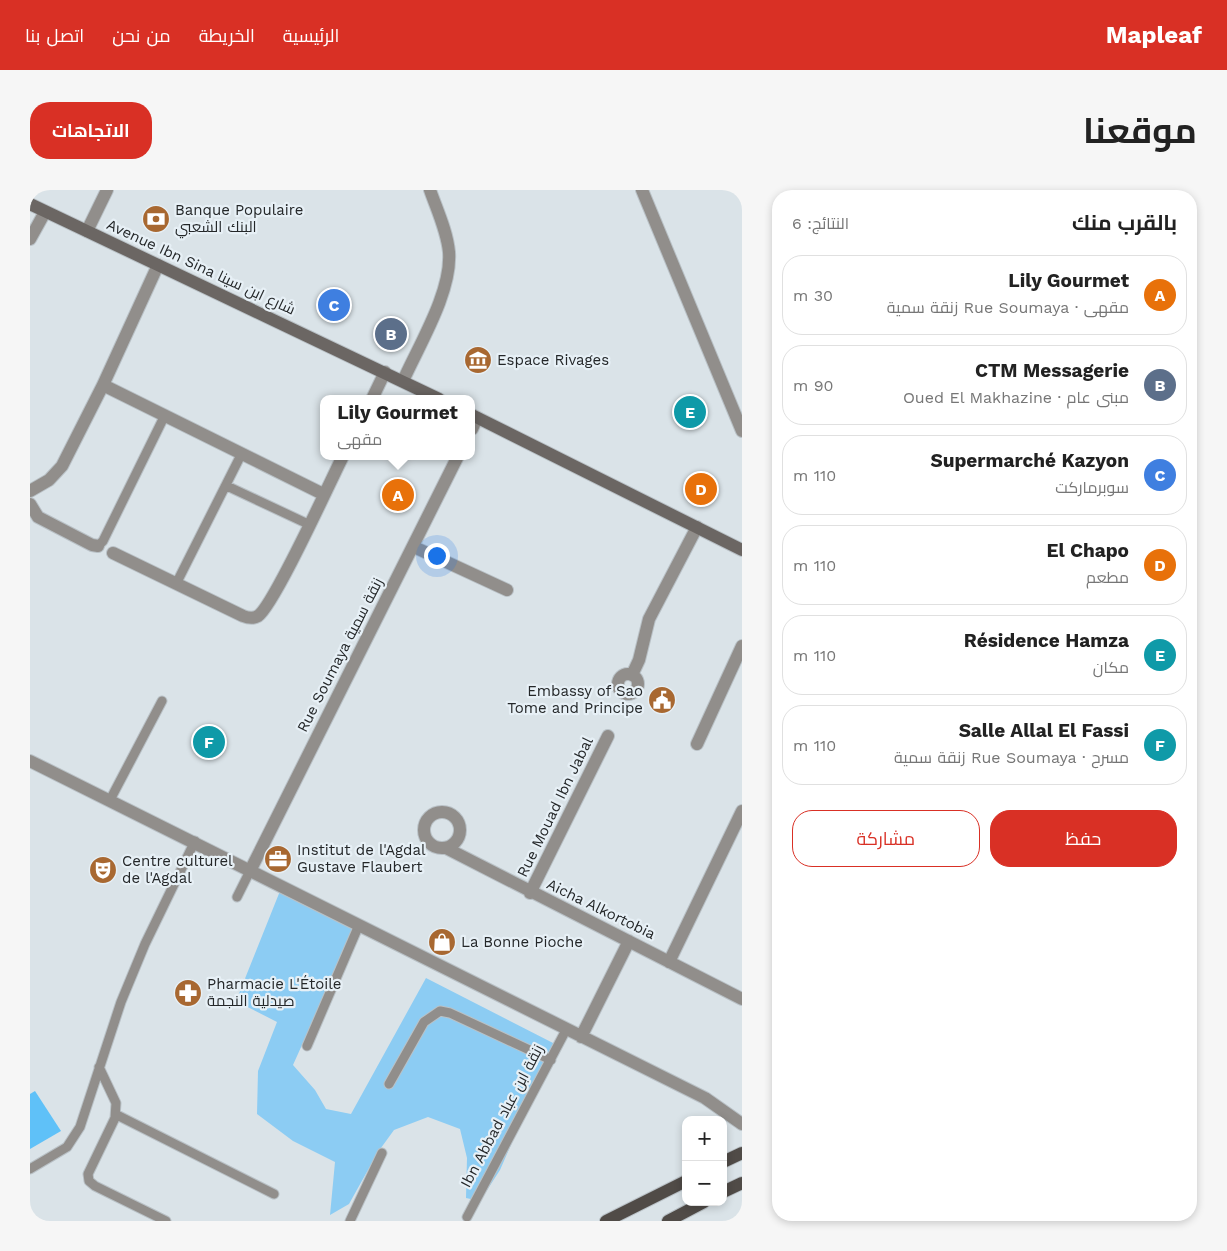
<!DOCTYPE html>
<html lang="ar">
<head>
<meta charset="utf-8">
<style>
	:root { --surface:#fff; --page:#f6f6f6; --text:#222; --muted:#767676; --line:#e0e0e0; --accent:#d93025 }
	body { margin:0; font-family:"Work Sans",Cairo,sans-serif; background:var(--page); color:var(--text); direction:rtl }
	.controls { position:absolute; right:15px; bottom:15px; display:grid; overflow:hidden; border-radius:10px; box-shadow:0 2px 8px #0003 }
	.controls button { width:45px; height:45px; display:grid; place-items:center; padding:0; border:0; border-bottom:1px solid var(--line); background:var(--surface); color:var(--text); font:25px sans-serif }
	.you { position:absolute; left:406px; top:365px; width:18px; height:18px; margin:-12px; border:4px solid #fff; border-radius:50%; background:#1a73e8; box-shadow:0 0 0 8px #1a73e833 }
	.badge { display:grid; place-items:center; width:32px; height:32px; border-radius:50%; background:var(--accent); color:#fff; font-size:16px; font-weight:700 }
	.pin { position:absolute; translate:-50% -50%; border:2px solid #fff; box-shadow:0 1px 5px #0006 }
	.popup { position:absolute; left:290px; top:205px; width:155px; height:65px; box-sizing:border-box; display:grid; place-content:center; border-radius:10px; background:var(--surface); filter:drop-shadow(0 1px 4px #0005); font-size:16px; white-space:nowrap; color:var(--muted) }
	.popup b { font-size:19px; color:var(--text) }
	.popup::after { content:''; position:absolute; left:50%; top:100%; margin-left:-10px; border:10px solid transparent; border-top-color:var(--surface) }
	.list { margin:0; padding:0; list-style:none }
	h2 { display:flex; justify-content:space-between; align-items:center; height:65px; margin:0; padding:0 20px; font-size:21px }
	h2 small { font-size:16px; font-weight:400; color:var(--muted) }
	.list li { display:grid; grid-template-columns:32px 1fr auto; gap:15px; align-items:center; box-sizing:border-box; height:80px; margin:0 10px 10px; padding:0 10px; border:1px solid var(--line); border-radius:20px }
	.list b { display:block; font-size:19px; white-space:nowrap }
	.list p { margin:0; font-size:16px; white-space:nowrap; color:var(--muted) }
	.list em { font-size:16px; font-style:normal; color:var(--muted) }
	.actions { display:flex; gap:10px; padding:15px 20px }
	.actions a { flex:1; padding:11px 0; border:1px solid var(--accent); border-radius:20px; text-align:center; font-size:18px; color:var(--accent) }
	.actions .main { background:var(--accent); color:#fff }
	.map { position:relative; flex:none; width:712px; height:1031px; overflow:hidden; direction:ltr; border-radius:20px }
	header { display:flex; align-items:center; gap:30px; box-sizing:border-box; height:70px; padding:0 25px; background:var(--accent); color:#fff }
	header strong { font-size:24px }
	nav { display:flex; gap:28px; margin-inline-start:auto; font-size:18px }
	.intro { display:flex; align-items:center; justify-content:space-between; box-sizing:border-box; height:120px; padding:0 30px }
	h1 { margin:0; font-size:35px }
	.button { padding:12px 22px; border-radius:20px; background:var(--accent); color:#fff; font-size:18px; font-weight:700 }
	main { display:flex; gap:30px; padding:0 30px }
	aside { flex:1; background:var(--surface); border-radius:20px; box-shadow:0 2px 8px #0003 }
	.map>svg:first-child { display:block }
</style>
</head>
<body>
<header>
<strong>Mapleaf</strong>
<nav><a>الرئيسية</a><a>الخريطة</a><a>من نحن</a><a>اتصل بنا</a></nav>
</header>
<div class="intro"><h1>موقعنا</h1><a class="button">الاتجاهات</a></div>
<main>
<aside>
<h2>بالقرب منك<small>النتائج: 6</small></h2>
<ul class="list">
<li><span class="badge" style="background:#e8710a">A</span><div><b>Lily Gourmet</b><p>مقهى · Rue Soumaya زنقة سمية</p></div><em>30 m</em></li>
<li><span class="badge" style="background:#5c6f8a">B</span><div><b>CTM Messagerie</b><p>مبنى عام · Oued El Makhazine</p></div><em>90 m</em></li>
<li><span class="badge" style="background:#3f7fe0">C</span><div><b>Supermarché Kazyon</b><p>سوبرماركت</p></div><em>110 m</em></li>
<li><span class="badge" style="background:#e8710a">D</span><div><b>El Chapo</b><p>مطعم</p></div><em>110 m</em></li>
<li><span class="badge" style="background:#0f9aa8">E</span><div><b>Résidence Hamza</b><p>مكان</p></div><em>110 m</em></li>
<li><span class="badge" style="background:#0f9aa8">F</span><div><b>Salle Allal El Fassi</b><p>مسرح · Rue Soumaya زنقة سمية</p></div><em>110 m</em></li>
</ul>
<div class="actions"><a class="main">حفظ</a><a>مشاركة</a></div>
</aside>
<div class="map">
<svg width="712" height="1031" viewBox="0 0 712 1031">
	<rect width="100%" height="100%" fill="#dae3e8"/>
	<path fill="#8cccf3" d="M250 701 324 739 263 875 285 900 296 919 321 924 396 788 525 854 470 980 450 1011 436 1008 437 968 430 939 398 927 364 940 348 962 319 1014 300 1025 305 972 263 951 227 924 228 881 247 832 206 811Z"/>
	<path fill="#5fc1f8" d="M5 901 31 941 0 959V904Z"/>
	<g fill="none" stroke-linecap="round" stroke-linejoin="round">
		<g stroke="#b9c1c6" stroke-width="11">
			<path id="lane" d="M197 296 278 334
				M68 356 73 351 135 225
				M146 394 212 263
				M80 610 132 511
				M207 707 221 679
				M277 856 329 735
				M69 877 86 913 85 928 58 984 59 991 65 996 136 1031
				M359 894 394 832 410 821 420 823 521 870
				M87 925 244 1004
				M0 979 37 957 50 937 91 812 115 754 165 651
				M437 1027 536 840
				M320 1031 352 963"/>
		</g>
		<g stroke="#b9c1c6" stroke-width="14">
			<path id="street" d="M612 0 712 241
				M57 41 77 0
				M0 49 15 22
				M373 191C389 155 422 102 419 62 417 41 407 20 400 0
				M73 195 293 304
				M342 209 355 182
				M442 239 447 228
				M0 301 19 290 32 276 73 195 128 75
				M0 314 8 327 62 355 68 356
				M384 357 477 400
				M83 363 213 426C218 428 223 429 228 426 244 415 300 292 313 266
				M588 494a10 10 0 1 1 20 0a10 10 0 1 1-20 0Z
				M602 485 609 470 619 429 667 337
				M667 554 712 456
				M0 571 649 895 675 908 712 934
				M394 640a18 18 0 1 1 36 0a18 18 0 1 1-36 0Z
				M416 658 712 809
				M221 679 428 266
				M500 703 578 546
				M639 772 712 621
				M551 847 599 751"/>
		</g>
		<g stroke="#b9c1c6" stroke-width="14">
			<path id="secondary" d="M0 14 409 209
				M442 225 712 360"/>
		</g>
		<g stroke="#b9c1c6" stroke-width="14">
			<path id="primary" d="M693 972 712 963
				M693 1002 712 993
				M576 1031 656 991
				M638 1031 674 1012"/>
		</g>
		<use href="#lane" stroke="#918e8b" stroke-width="9"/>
		<use href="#street" stroke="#918e8b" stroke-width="12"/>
		<use href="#secondary" stroke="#6b6663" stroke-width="12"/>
		<use href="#primary" stroke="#504b47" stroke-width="12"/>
	</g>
	<defs>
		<g id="bank-disc" transform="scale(1.4375)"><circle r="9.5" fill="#a86831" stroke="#e7f0f6"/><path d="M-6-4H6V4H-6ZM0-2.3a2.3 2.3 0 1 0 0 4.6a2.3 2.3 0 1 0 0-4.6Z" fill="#fff"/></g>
		<g id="museum-disc" transform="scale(1.4375)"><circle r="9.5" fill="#a86831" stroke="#e7f0f6"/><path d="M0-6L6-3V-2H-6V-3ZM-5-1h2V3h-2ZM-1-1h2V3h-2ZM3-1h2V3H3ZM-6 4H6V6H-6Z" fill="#fff"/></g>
		<g id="civic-disc" transform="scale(1.4375)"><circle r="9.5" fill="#a86831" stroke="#e7f0f6"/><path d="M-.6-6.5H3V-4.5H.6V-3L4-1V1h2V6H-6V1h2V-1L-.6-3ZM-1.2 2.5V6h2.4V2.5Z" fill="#fff"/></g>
		<g id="office-disc" transform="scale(1.4375)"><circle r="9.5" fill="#a86831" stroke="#e7f0f6"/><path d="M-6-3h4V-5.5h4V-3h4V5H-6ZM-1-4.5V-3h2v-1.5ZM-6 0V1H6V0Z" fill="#fff"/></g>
		<g id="theatre-disc" transform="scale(1.4375)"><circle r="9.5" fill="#a86831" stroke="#e7f0f6"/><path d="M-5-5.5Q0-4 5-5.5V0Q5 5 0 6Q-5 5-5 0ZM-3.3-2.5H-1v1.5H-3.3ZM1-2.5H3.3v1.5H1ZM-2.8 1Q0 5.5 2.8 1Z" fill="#fff"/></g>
		<g id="shop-disc" transform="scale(1.4375)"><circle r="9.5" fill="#a86831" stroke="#e7f0f6"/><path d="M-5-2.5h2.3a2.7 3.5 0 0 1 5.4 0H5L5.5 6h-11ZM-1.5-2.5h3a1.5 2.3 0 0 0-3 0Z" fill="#fff"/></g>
		<g id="pharmacy-disc" transform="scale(1.4375)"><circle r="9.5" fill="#a86831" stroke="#e7f0f6"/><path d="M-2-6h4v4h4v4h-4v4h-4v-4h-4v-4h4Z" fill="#fff"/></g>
	</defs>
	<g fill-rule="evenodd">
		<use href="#bank-disc" x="126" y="29"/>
		<use href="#museum-disc" x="448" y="170"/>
		<use href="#civic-disc" x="632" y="510"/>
		<use href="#office-disc" x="248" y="669"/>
		<use href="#theatre-disc" x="73" y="680"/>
		<use href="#shop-disc" x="412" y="752"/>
		<use href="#pharmacy-disc" x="158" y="803"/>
	</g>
	<g text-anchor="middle" stroke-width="4.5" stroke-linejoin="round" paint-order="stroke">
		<g font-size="15" fill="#242729" stroke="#e7f0f6" text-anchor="start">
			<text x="145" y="25">Banque Populaire<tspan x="145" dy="17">البنك الشعبي</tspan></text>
			<text x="467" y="175">Espace Rivages</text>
			<text x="613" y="506" text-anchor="end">Embassy of Sao<tspan x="613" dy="17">Tome and Principe</tspan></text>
			<text x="267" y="665">Institut de l'Agdal<tspan x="267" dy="17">Gustave Flaubert</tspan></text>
			<text x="92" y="676">Centre culturel<tspan x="92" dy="17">de l'Agdal</tspan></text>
			<text x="431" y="757">La Bonne Pioche</text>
			<text x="177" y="799">Pharmacie L'Étoile<tspan x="177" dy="17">صيدلية النجمة</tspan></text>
		</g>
		<g font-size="15" fill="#242729" stroke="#e7f0f6">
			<text transform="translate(171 77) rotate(25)" y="5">Avenue Ibn Sina شارع ابن سينا</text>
			<text transform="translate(310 465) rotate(-63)" y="5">Rue Soumaya زنقة سمية</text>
			<text transform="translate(525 617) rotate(-64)" y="5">Rue Mouad Ibn Jabal</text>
			<text transform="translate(571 719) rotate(26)" y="5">Aicha Alkortobia</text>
			<text transform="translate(472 926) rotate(-62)" y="5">Ibn Abbad زنقة ابن عباد</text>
		</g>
	</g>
</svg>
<div class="controls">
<button>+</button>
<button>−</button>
</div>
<div class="you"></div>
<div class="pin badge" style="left:368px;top:305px;background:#e8710a">A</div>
<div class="popup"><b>Lily Gourmet</b>مقهى</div>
<div class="pin badge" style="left:361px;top:144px;background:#5c6f8a">B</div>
<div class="pin badge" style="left:304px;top:115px;background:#3f7fe0">C</div>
<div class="pin badge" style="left:671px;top:299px;background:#e8710a">D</div>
<div class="pin badge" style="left:660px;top:222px;background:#0f9aa8">E</div>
<div class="pin badge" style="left:179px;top:552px;background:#0f9aa8">F</div>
</div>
</main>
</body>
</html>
